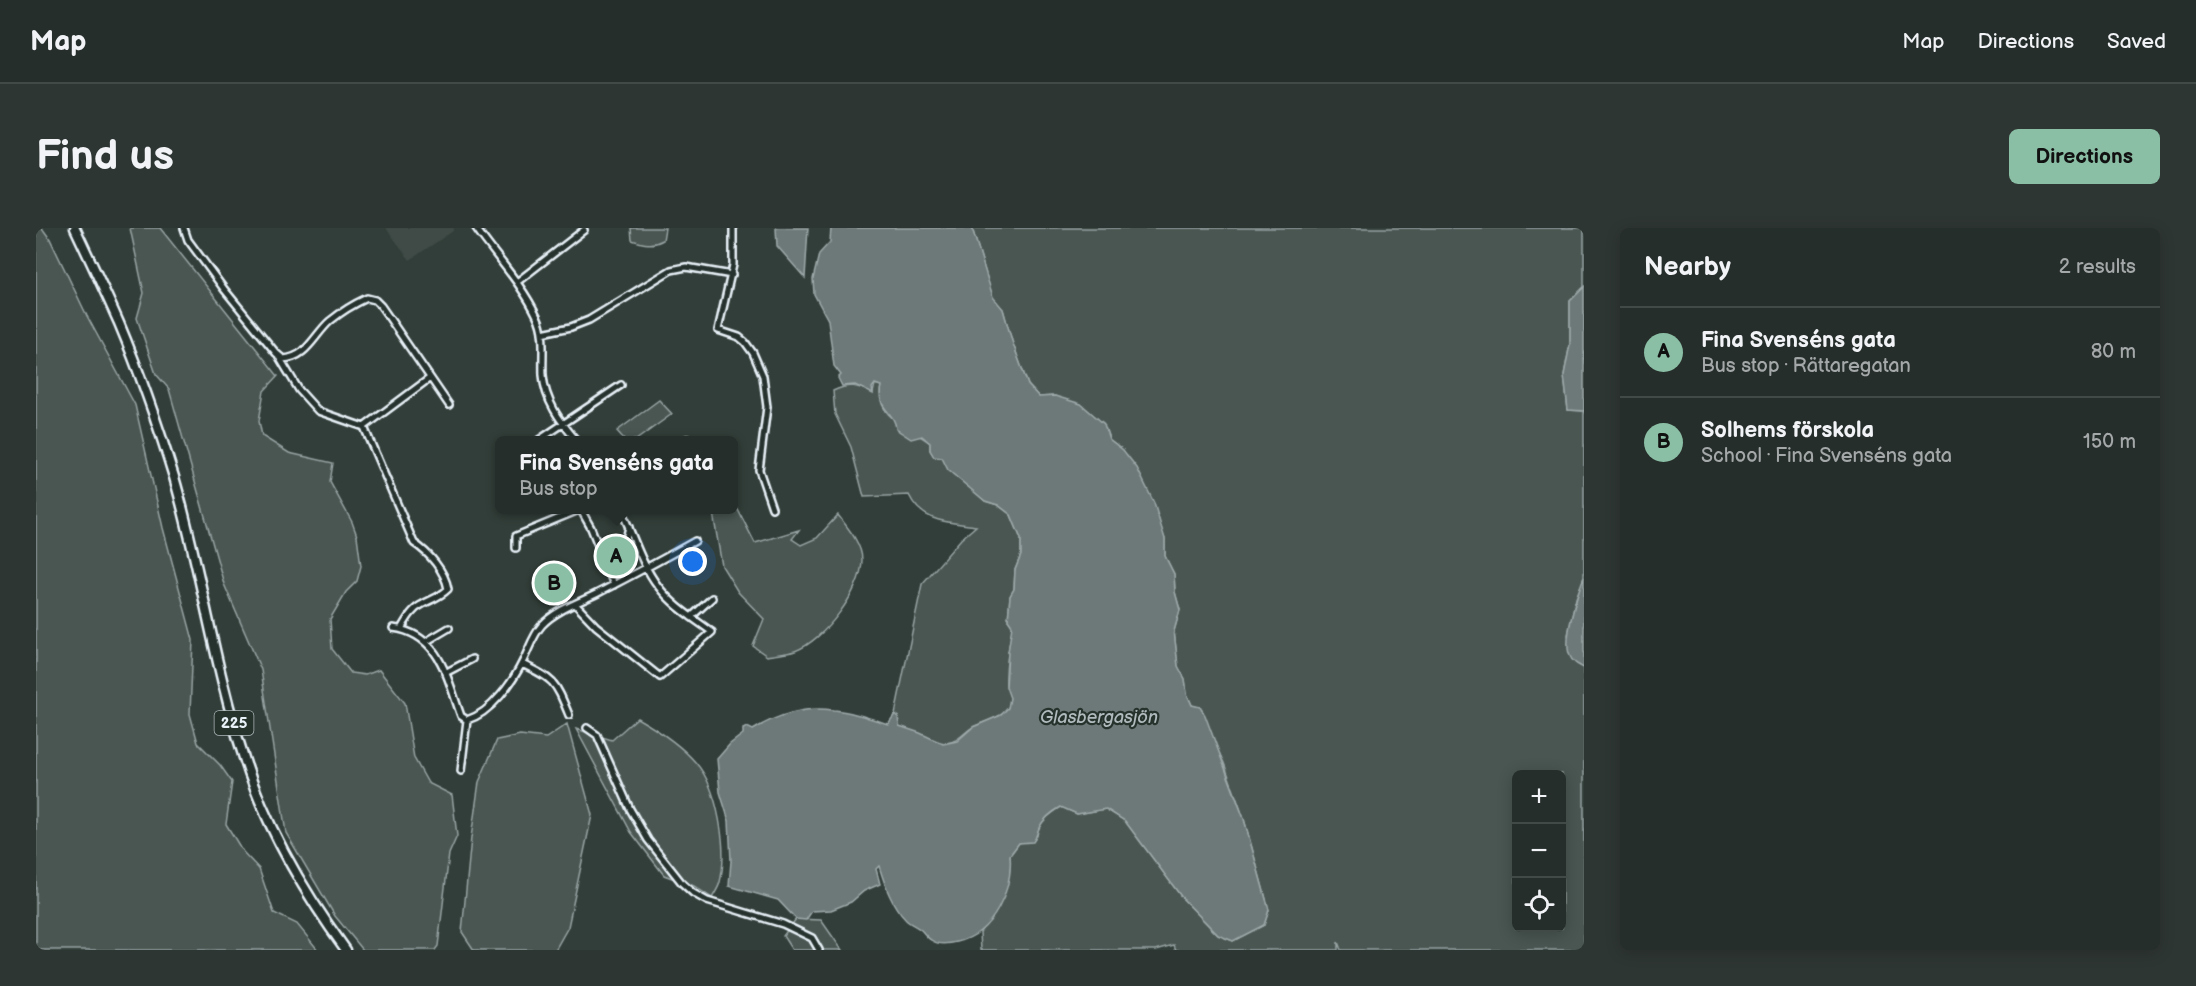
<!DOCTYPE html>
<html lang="en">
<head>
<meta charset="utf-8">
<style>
	:root { --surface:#262e2b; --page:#2e3633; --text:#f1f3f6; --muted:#a4a8a9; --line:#424a47; --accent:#8abfa5 }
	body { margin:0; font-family:"Balsamiq Sans",sans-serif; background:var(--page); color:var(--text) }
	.controls { position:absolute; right:18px; bottom:18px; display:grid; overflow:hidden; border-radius:9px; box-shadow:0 3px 15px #0003 }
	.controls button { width:54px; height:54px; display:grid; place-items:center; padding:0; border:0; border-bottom:2px solid var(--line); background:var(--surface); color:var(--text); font:30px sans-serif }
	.you { position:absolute; left:657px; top:334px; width:21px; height:21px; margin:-15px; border:4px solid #fff; border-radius:50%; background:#1a73e8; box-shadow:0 0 0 9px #1a73e833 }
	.badge { display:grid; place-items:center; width:39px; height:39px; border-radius:50%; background:var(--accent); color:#111; font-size:20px; font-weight:700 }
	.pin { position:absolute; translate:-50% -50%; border:3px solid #fff; box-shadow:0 2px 6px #0006 }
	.popup { position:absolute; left:459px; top:208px; width:243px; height:78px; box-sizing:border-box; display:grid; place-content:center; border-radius:9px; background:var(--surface); filter:drop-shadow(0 2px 4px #0005); font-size:20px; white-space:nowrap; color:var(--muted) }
	.popup b { font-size:22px; color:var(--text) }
	.popup::after { content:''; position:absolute; left:50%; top:100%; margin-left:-12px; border:12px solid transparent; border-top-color:var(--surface) }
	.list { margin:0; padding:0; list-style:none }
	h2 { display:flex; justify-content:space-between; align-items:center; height:78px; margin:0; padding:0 24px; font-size:26px }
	h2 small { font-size:20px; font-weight:400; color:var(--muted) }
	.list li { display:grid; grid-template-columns:39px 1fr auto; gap:18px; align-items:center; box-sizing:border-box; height:90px; padding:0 24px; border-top:2px solid var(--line) }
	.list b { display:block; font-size:22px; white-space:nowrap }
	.list p { margin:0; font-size:20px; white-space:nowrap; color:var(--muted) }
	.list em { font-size:20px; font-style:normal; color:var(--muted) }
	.icon { flex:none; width:33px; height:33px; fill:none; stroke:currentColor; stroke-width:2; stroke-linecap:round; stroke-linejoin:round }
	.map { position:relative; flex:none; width:1548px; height:722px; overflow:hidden; border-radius:9px }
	header { display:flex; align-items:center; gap:36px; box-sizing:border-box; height:84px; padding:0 30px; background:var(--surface); border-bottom:2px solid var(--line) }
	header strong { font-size:28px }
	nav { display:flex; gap:33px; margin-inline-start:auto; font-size:21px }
	.intro { display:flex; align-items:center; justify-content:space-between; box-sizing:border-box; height:144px; padding:0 36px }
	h1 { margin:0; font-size:42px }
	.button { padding:15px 27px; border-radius:9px; background:var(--accent); color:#111; font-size:21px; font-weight:700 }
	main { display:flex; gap:36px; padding:0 36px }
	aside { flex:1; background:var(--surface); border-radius:9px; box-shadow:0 3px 15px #0003 }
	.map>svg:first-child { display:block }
</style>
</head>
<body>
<header>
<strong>Map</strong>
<nav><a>Map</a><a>Directions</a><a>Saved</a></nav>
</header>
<div class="intro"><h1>Find us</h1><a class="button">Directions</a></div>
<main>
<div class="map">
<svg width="1548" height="722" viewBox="0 0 1548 722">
	<rect width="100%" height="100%" fill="#323e39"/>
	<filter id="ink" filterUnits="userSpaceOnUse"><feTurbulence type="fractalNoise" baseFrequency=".0167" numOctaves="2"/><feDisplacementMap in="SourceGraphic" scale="12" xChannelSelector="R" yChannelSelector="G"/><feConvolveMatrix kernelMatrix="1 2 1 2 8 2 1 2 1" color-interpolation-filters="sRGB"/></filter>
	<g filter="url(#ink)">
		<path fill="#3f4b46" d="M350 0H418L417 3 374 32Z"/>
		<path fill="#495651" stroke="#98a4a4" stroke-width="1.5" fill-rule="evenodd" d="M0 0H6L14 11 51 88 99 177 127 300 157 412 154 486 162 515 184 537 196 554 190 596 207 624 223 641 238 685 261 696 282 722H0Z
			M94 0H124L242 148 228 163 223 193 226 208 253 225 297 235 294 254 316 294 321 308 325 338 321 353 310 364 294 391 296 421 315 445 329 447 343 442 369 475 378 530 392 555 416 567 421 608 413 626 402 718 399 722H327L299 688 250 605 225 442 188 356 133 161 120 146 101 90 108 65Z
			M595 0H629L627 12C616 18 608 16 596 12Z
			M936 0H1548V59L1534 73V116L1528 147 1532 182 1548 183V349L1540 370 1532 407 1541 436 1548 440V722H1305L1302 714V722H1140L1138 717 1120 722H945L944 704C961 684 977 653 974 627L983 615 1001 608C1002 594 1014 586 1025 579L1041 586 1070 581 1089 593 1147 671 1182 707 1197 713 1228 697 1233 682 1208 591 1188 535 1180 518 1156 477 1151 466 1149 451 1142 439 1138 403 1144 382 1139 364 1138 346 1129 328V311L1087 222 1073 211 1067 195 1019 168 1003 169 992 157 976 113 967 81 957 70ZM1480 546H1526V700H1480Z
			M839 156 845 158C838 190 875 200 894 215V222L898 228 906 230 949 273 962 277 975 287 985 311V327L979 342 978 361 974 368 972 392 977 398C973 417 969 437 970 457 971 461 974 466 974 470 976 489 949 492 937 499 927 505 922 514 910 515 906 516 871 501 863 498L862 489 859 486 886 356 925 311 940 298C912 294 886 295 873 267L828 269 815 219 799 186 797 163C813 155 822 158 837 165Z
			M623 172 636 186 600 212H589L581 203Z
			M697 272 719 315 763 302 756 311 765 317 781 310 802 287C812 300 826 316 826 332 826 363 787 413 759 423 750 426 740 426 731 428L717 418 728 391 702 364 686 338 677 285V282H697Z
			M601 490C622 502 644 516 660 535 682 560 692 622 684 654 683 659 679 665 676 670L658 658 628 647 595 604 540 501 576 512Z
			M531 496 556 587 532 699 519 722H438L426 704 435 610 443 554 461 512 484 507 510 510Z
			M760 691 785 692 806 722H756L747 708Z"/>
		<path fill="#6d7978" stroke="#9ea9ab" stroke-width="1.5" d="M740 0H772L769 50 741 18Z
			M795 0H936L957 69 967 81 976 113 992 157 1003 169 1019 168 1045 176 1068 196 1073 211 1087 222 1101 240 1118 275 1129 311V328L1138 346 1139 364 1144 382 1138 403 1142 438 1149 451 1151 466 1156 477 1164 479 1169 487 1208 591 1233 682 1228 697 1197 713 1182 707 1147 671 1089 593 1070 581 1041 586 1025 579C1016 584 1008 590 1003 600 1001 604 1001 609 997 614L983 615 974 627C977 661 958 706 921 714 913 716 902 717 895 712 891 710 888 705 885 702 880 698 874 696 870 692 855 677 849 657 843 638L840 641 844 656 828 663 815 674 795 682 776 683 770 692 760 691 742 672 693 658 695 633 693 593 684 564 681 531 694 516 707 506V501L711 499 717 502C740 487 769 478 797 482 816 483 835 491 852 496L859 486 862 488 863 498 884 505 907 516 921 513 937 499 965 487 972 480 974 470 970 459 972 424 976 398 972 392 974 368 978 361 979 342 985 327V311L975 287 962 277 949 273 912 242 906 230 898 229 894 222V215L886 208 875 211 860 201C859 183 840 182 845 158L839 156 836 160 837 166 819 157 806 158 802 150 805 147 798 138 792 92 778 66 777 51 783 26 794 14Z
			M1548 59V183L1532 182 1528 147 1534 116V73Z
			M1548 349V440C1542 437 1536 434 1534 428 1526 412 1542 365 1548 349Z"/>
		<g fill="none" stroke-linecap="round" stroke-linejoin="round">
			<g stroke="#e8f1f8" stroke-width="10">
				<path id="minor" d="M148 0 152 12 188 61 240 125 247 131C271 130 278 107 294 93 305 84 318 76 331 70L339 72 345 78 413 177
					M440 0C460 29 486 56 501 88 510 106 506 127 507 147 509 173 524 193 540 212
					M697 0V37L682 102 703 109 709 114 717 125 727 148 731 179 723 242 736 280
					M481 54 548 2
					M506 105 535 99 553 92 635 42 650 39 696 47
					M243 129 263 162 282 183 328 199 378 315C393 325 409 343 412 361 404 369 396 371 387 376 376 381 371 391 365 401
					M328 199 394 150
					M503 212 585 157
					M650 212 651 211
					M545 282 555 300 578 357
					M480 320V308L543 282
					M590 350 584 335 593 299
					M539 376 560 398 624 449 676 404C657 390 636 377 622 358 605 336 597 306 585 282
					M655 389 676 370
					M357 400C404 406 411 450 425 488L431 492
					M391 413 413 400
					M486 436C519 452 519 453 533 487
					M409 445 436 431
					M431 492C455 485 477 454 487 433 493 421 497 407 506 397 520 382 544 374 562 365 595 348 627 331 659 313
					M551 500 561 507 594 581 612 612 646 655 657 665 671 673 747 696 776 710 783 722
					M425 543 431 492"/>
			</g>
			<g stroke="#e8f1f8" stroke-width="13">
				<path id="primary" d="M39 0C54 32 69 63 83 95 104 145 122 197 138 249 165 342 178 438 208 530 230 600 267 663 310 722"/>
			</g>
			<use href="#minor" stroke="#26332d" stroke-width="5"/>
			<use href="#primary" stroke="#26332d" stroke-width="8"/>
		</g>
	</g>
	<g text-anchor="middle" stroke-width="4.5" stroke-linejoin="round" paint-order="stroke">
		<rect fill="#26332d" stroke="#aeb8bb" stroke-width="1.5" x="178.5" y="483" width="39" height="24" rx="4.5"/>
		<g font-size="15" font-weight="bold" fill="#e8f1f8">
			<text x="198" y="500">225</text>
		</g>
		<g font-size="18" font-style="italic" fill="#b1bbbe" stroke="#26332d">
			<text x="1063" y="495">Glasbergasjön</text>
		</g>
	</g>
</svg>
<div class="controls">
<button>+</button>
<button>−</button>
<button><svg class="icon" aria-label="locate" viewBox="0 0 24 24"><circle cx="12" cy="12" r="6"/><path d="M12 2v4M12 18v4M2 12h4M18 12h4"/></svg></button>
</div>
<div class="you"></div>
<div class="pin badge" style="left:580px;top:328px">A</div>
<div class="popup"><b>Fina Svenséns gata</b>Bus stop</div>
<div class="pin badge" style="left:518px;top:355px">B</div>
</div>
<aside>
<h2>Nearby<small>2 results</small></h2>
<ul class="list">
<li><span class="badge">A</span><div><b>Fina Svenséns gata</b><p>Bus stop · Rättaregatan</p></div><em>80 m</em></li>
<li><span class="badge">B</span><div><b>Solhems förskola</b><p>School · Fina Svenséns gata</p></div><em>150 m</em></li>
</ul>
</aside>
</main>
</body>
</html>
